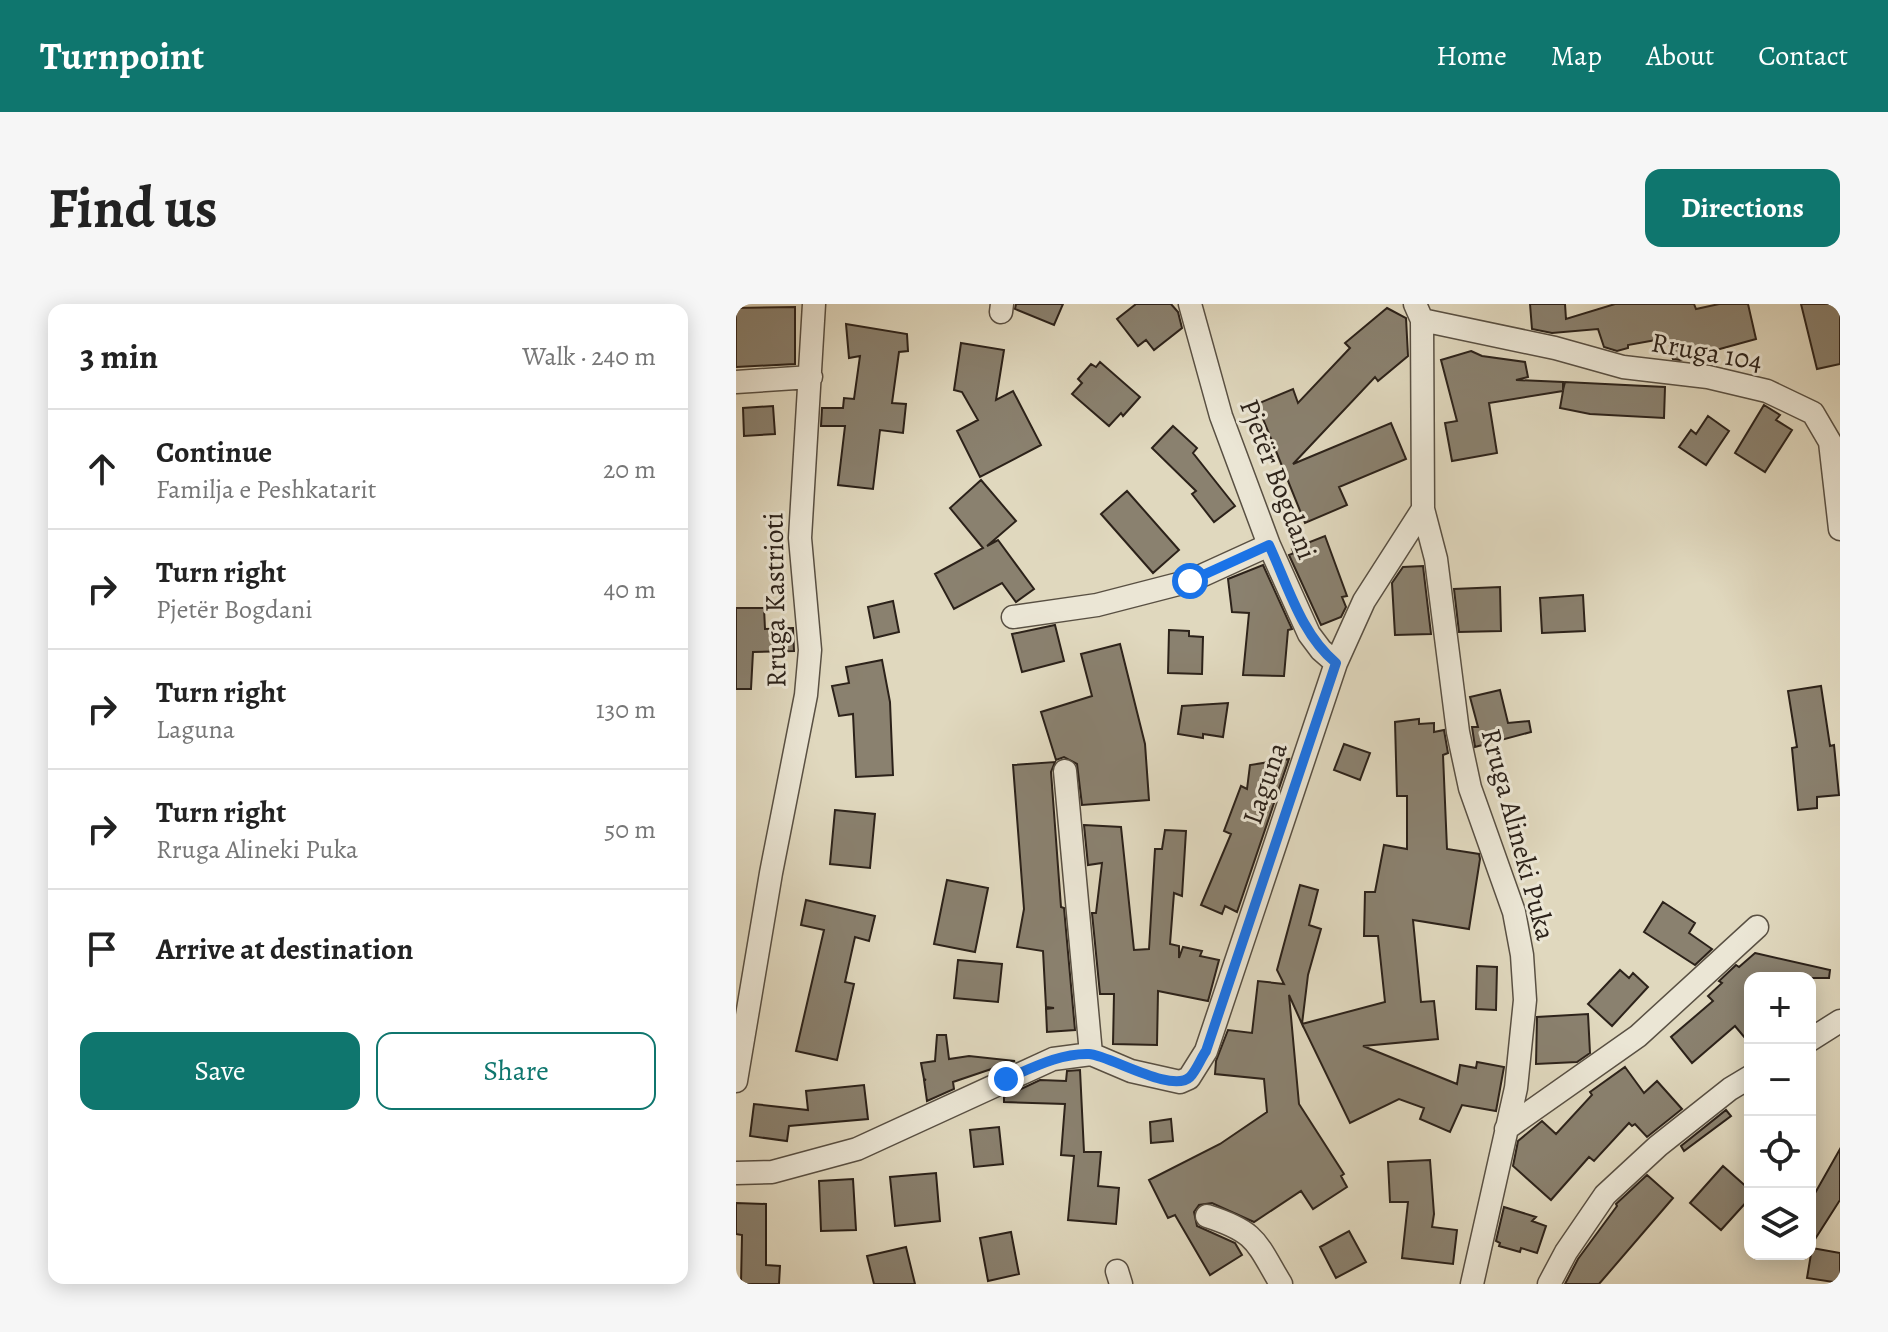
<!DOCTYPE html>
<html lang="en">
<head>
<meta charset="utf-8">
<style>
	:root { --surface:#fff; --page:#f6f6f6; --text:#222; --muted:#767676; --line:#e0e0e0; --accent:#0f766e }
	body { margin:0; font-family:Alegreya,serif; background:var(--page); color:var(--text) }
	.controls { position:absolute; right:24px; bottom:24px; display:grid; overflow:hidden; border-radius:16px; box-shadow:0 4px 20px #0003 }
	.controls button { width:72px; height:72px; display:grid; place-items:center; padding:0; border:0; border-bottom:2px solid var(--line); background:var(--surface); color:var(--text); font:40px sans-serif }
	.stop { position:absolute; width:24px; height:24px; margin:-18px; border:6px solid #1a73e8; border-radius:50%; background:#fff }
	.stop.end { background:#1a73e8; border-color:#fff; box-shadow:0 2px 8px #0008 }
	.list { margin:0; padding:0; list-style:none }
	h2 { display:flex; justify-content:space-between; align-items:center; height:104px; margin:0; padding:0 32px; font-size:34px }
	h2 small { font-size:26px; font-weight:400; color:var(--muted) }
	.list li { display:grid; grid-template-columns:52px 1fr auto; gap:24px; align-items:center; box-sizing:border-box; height:120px; padding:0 32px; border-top:2px solid var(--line) }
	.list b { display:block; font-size:30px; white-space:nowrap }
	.list p { margin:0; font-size:26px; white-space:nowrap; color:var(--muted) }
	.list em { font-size:26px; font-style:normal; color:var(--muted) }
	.actions { display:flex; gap:16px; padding:24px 32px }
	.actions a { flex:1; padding:18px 0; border:2px solid var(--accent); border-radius:16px; text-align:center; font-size:28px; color:var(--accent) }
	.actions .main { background:var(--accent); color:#fff }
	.icon { flex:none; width:44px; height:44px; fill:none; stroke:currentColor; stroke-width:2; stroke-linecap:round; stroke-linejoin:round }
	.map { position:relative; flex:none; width:1104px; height:980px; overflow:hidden; border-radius:16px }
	header { display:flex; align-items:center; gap:48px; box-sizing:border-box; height:112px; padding:0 40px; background:var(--accent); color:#fff }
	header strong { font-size:38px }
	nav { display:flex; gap:44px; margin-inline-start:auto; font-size:28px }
	.intro { display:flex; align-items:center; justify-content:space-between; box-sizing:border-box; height:192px; padding:0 48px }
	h1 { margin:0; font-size:56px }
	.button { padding:20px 36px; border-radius:16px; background:var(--accent); color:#fff; font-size:28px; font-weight:700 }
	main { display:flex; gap:48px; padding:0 48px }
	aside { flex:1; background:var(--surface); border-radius:16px; box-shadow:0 4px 20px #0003 }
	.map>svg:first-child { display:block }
</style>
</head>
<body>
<header>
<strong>Turnpoint</strong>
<nav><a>Home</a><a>Map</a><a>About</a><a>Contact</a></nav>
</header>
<div class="intro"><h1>Find us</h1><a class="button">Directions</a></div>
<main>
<aside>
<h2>3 min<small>Walk · 240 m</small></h2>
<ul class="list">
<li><svg class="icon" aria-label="ahead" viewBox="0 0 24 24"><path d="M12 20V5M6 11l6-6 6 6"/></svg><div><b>Continue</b><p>Familja e Peshkatarit</p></div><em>20 m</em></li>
<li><svg class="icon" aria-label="right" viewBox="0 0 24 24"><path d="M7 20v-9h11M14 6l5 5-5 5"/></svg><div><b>Turn right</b><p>Pjetër Bogdani</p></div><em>40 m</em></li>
<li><svg class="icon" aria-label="right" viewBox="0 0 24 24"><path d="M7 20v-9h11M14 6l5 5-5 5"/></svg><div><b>Turn right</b><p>Laguna</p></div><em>130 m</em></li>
<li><svg class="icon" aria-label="right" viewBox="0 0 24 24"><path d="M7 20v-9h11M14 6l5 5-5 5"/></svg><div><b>Turn right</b><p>Rruga Alineki Puka</p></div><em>50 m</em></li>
<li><svg class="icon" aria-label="arrive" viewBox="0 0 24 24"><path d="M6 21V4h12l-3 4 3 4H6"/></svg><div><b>Arrive at destination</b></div></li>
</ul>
<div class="actions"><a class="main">Save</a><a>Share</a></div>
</aside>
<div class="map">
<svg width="1104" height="980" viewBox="0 0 1104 980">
	<rect width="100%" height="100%" fill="#e0d8be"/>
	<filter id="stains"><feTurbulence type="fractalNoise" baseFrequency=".0025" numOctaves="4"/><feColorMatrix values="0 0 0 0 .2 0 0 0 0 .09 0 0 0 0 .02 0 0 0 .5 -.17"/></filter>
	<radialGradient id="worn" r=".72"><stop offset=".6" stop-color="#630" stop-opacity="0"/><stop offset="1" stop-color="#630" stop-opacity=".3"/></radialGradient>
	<path fill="#8a816f" stroke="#2c221a" stroke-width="2" d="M280 0H327L318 21 279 5Z
		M400 0H435L442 8 446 24 418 46 410 36 402 42 381 15Z
		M794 0H829L830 15 879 0H958L960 5 983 0H1012L1020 35 944 56 937 55 931 34 892 41V44L881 47 868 43 862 25 816 29 796 25Z
		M1065 0H1104V60L1081 65Z
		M59 3V60L0 63V4Z
		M651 4 670 14 672 52 642 77 639 73 557 160 655 119 670 155 603 183 611 201 569 219 521 100 557 85 562 99 614 44 609 39Z
		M110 20 171 30 172 47 163 48 156 99 170 100 167 129 144 126 137 185 102 181 109 122H85L86 104H107L108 94 118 95 124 52 113 54Z
		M225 39 268 46 260 96 277 87 305 141 244 173 221 127 242 116 226 88 218 86Z
		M735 47 746 52 789 58 792 73 780 76 827 78V86L829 78 929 83 928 114 854 110 824 104 827 87 753 99 761 149 716 157 709 119 721 117 705 56Z
		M364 58 404 93 387 112 385 109 373 122 336 90 346 79 342 75 355 60 360 63Z
		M1028 101 1044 111 1040 116 1056 126 1029 168 999 149Z
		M37 102 39 130 8 132 7 104Z
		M972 112 993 127 970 161 943 143 955 126 960 130Z
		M437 122 461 144 457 149 499 202 478 218 456 190 460 187 416 144Z
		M245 176 280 217 251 242 262 236 298 285 280 298 266 279 218 305 199 270 247 244 214 204Z
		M391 187 443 246 417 269 365 210Z
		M589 232 611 292 606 293 610 303 605 313 585 321 553 251 558 249 556 245Z
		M527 261 556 325 552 326 548 372 507 371 513 309 496 308 492 275Z
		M687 262 695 330 659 331 656 279 667 263Z
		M764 283 765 327 723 328 718 285Z
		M847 291 849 327 806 329 804 294Z
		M157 297 163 328 138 334 132 303Z
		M0 304H28L29 325 57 324 58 347 17 348 15 385H0Z
		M319 321 328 357 286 368 276 330Z
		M433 326 453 327V332L467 333 466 370 432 369Z
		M384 340 409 440 413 496 346 501 341 460 328 453 320 456 305 408 356 392 345 350Z
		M146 356 154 398 157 471 120 473 117 410 103 412 96 382 113 379 110 363Z
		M1085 382 1094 442 1098 441 1103 491 1081 493V504L1062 506 1056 444 1061 443 1052 387Z
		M764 386 772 419 793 417 795 428 739 443 736 423H742L734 393Z
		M492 399 487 433 467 430V434L442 430 446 402Z
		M683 415V420L698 419V428L708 426 712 449 707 451 711 545 743 550 744 555 733 625 677 616 685 698 698 697 702 735 627 742 721 780 724 761 740 764 741 758 768 763 760 807 726 801 714 828 684 815 688 804 663 795 614 819 566 720 649 698 642 632H628L629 588H639L648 541 671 545V492H661L659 418Z
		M608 440 634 449 624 476 598 466Z
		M553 455 501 608 489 602 486 610 465 601 495 530 488 527 505 482 511 485 514 461Z
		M319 458 315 468 325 603 328 604 339 726 311 728 310 705 318 704 310 703 307 647 281 643 288 605 277 461Z
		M99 506 139 510 134 564 94 560Z
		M348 521 385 523 398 646 413 645 419 545H426L429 526 450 527 446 592 438 589 434 640 443 642V654L447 643 466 647 464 652 483 656 472 697 422 687 421 741 377 740 378 690H364L356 609H360L366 559 352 561Z
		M211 576 252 584 239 648 198 640Z
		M564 581 582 586 573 621 585 625 572 671 566 720 553 691 563 800 608 870 605 872 611 883 577 905 565 887 518 918 476 899 463 901 458 908 461 922 499 939 506 951 474 971 439 911 432 914 413 876 484 840 531 808 528 775 479 770 480 757 492 726 516 729 522 677 548 680 541 666Z
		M70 596 139 612 133 637 119 633 109 678 118 680 101 756 60 747 88 626 65 621Z
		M927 598 959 619 953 629 976 645 959 661 908 628Z
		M1019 649 1094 666 1093 674H1014V740L999 722 956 759 935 733 977 697 972 692 986 679 983 677 1000 661 1003 663Z
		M222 656 266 660 262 698 218 694Z
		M741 662 761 663 760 706 740 705Z
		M884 666 893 674 897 669 912 683 876 722 852 700Z
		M852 710 854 749 841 758 800 760 801 713Z
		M201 731H210L213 755 233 752 279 757 217 778 218 785 191 797 188 776H190L188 775 185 759 199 757Z
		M889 763 908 789 921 777 946 805 911 833 899 820 896 822 893 819 858 857 853 853 815 896 777 862 782 837 806 817 820 830 856 791 854 788Z
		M344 766 348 848H365L362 882 383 884 380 920 332 916 338 852 325 851 329 800 268 798V793L304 776 330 777 331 767Z
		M128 781 132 815 53 822 51 837 14 832 18 800 72 806 70 787Z
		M990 806 995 812 948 847 945 842Z
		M435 815 437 837 415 839 414 818Z
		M263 823 267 860 238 863 234 826Z
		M1104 845V896L1074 943V898Z
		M694 856 698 910 696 923 721 926 717 960 666 954 672 898H654L652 858Z
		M987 862 1014 886V894L985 926 954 899Z
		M200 869 204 917 159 922 154 873Z
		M911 871 937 894 863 980H829L842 955 881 902 880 900Z
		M117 875 120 926 85 927 83 877Z
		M0 899 30 900V961L44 962 43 980H5L6 931 0 930Z
		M768 903 800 913 796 917 810 922 801 949 785 944 784 948 763 942 764 939 760 937Z
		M613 927 630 958 600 974 584 943Z
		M275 928 283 970 252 977 244 934Z
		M170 943 179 980H138L131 952Z
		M1076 944 1104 949V979L1071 974Z"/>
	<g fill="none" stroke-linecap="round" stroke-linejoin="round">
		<g stroke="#595043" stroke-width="25">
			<path id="street" d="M454 0 485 112 533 241 573 330 585 346 600 359
				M679 0 686 16 687 205 700 255 722 428 734 484 778 608 786 651 789 696 780 784 736 980
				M265 8 266 0
				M686 16 819 44 887 63 972 73 1031 87 1077 109 1094 138 1104 225
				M0 78 75 73
				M277 313 361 301 454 277 533 241
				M329 467 355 750
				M1074 736 1104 717
				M0 777 35 569 70 391 74 346 64 234 78 0
				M770 825 902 732 1021 623
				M0 869 36 868 121 845 317 755 355 750 395 767 444 778 453 774 470 747 600 359 628 297 687 205
				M471 912C521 928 520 938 545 980
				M381 967 385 980
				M813 980 830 948 869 891 922 842 994 785 1014 773"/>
		</g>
		<use href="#street" stroke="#ebe6d5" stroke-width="22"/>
	</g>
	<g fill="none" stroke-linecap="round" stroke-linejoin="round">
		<path stroke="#1a73e8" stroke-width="10" d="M270 775C296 764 324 749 353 750 373 751 436 790 454 773 460 767 465 754 470 747L600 359C565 330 552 282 533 241L454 277"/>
	</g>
	<g text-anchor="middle" stroke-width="6" stroke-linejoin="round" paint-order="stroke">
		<g font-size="28" fill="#2c221a" stroke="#ebe6d5">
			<text transform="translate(971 47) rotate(10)" y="10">Rruga 104</text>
			<text transform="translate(543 175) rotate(69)" y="10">Pjetër Bogdani</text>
			<text transform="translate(38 296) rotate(-91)" y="10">Rruga Kastrioti</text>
			<text transform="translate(528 479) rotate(-71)" y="10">Laguna</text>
			<text transform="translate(783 530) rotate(75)" y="10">Rruga Alineki Puka</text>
		</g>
	</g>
	<rect width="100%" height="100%" filter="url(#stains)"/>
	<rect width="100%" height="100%" fill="url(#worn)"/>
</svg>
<div class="controls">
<button>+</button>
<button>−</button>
<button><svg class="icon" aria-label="locate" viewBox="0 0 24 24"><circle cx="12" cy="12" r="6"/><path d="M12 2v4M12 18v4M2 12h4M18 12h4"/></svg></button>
<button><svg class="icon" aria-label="layers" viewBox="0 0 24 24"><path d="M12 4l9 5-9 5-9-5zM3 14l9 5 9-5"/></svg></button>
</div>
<div class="stop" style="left:454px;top:277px"></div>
<div class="stop end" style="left:270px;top:775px"></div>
</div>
</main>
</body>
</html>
